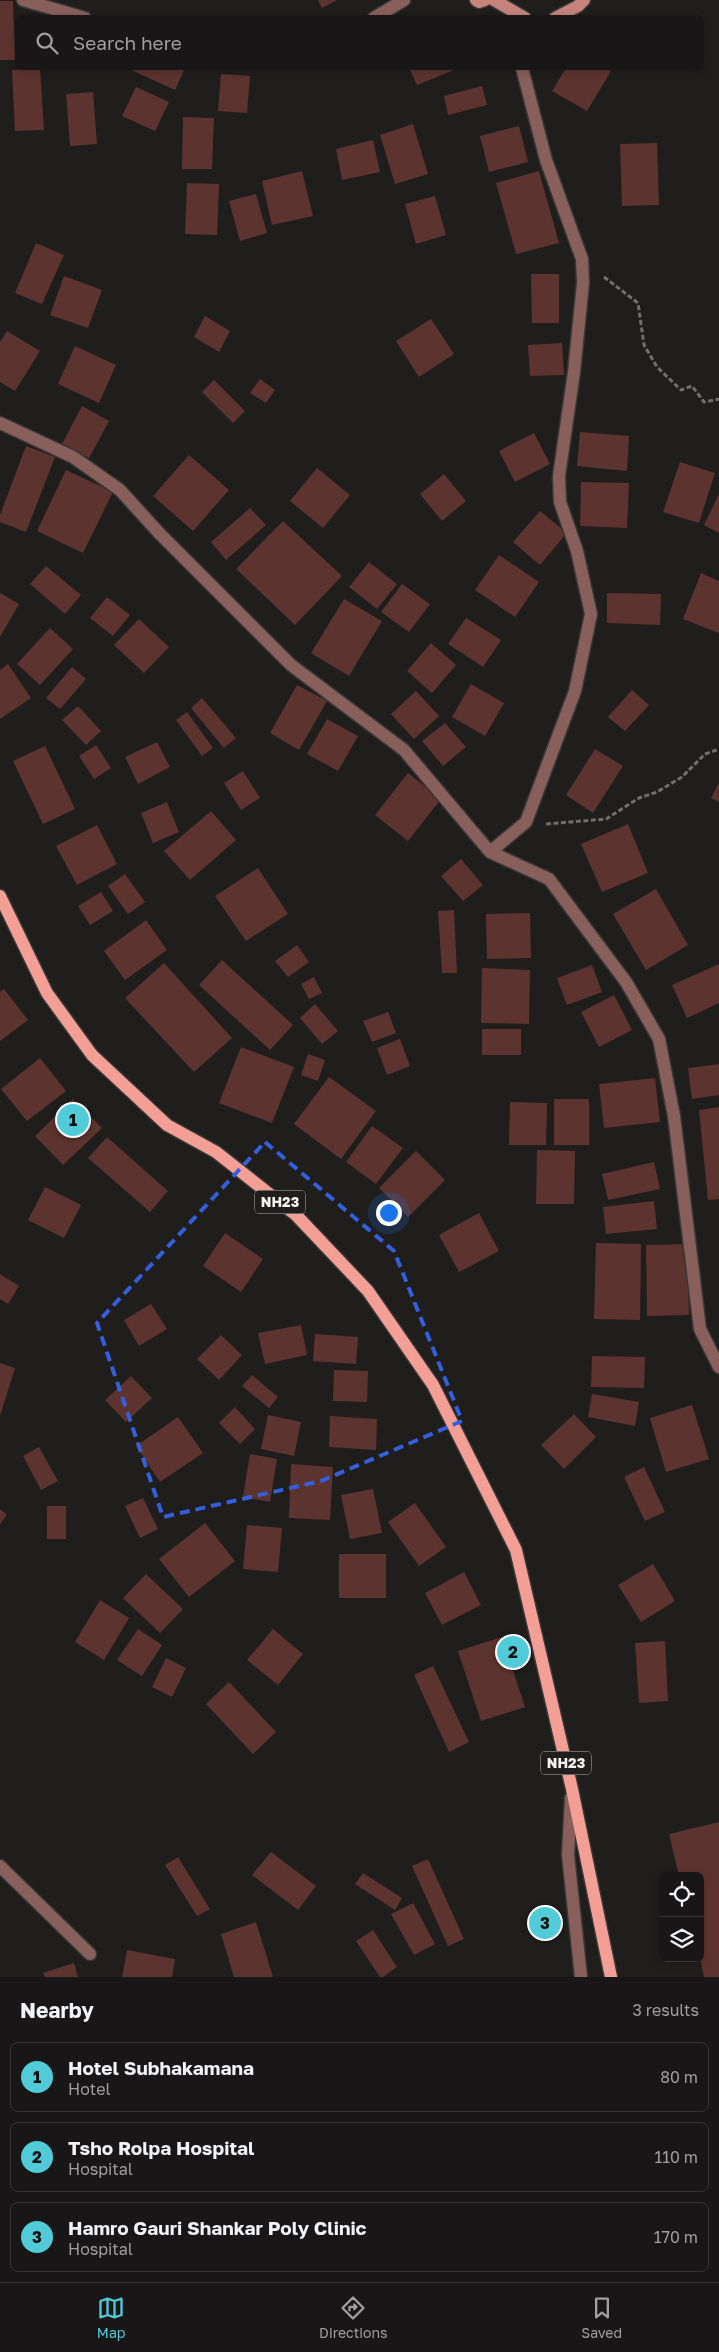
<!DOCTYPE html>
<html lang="en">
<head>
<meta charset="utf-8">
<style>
	:root { --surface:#181616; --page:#252323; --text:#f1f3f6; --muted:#9f9fa1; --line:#363535; --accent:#52cbd9 }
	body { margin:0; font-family:"Golos Text",sans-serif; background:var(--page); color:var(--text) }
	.controls { position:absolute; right:15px; bottom:15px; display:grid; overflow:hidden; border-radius:8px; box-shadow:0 2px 8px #0003 }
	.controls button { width:45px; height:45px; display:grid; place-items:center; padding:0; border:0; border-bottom:1px solid var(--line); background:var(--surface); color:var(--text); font:25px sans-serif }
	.you { position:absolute; left:388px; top:1212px; width:18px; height:18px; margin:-12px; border:4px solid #fff; border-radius:50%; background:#1a73e8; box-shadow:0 0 0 8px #1a73e833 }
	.badge { display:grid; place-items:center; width:32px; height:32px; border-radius:50%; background:var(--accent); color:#111; font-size:16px; font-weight:700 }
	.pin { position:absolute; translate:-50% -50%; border:2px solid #fff; box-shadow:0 1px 5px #0006 }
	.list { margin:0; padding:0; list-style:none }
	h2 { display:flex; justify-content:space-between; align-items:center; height:65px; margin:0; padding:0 20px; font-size:21px }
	h2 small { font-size:16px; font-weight:400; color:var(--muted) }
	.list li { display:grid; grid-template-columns:32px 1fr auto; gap:15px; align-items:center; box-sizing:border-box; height:70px; margin:0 10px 10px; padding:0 10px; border:1px solid var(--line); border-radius:8px }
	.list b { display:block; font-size:19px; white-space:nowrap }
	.list p { margin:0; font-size:16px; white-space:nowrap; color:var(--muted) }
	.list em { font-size:16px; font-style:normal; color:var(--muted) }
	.icon { flex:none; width:28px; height:28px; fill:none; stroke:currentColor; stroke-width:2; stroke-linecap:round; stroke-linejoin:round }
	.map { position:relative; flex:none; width:719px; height:1977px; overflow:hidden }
	.search { position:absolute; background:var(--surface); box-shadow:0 2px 8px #0003; left:15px; right:15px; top:15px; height:55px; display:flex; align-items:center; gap:12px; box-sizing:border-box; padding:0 18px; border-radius:8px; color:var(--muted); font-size:19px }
	.sheet { height:305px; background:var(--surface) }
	nav { display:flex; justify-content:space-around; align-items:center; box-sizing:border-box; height:70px; border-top:1px solid var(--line); background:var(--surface); font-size:14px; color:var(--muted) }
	nav a { display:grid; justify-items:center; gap:2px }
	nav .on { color:var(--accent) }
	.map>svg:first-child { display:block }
</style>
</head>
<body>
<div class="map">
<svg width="719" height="1977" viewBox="0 0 719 1977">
	<rect width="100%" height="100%" fill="#201d1d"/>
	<path fill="#5d332f" d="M318 0H337L322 8Z
		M0 1H13L15 60H0Z
		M40 68 44 130 15 131 12 70Z
		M132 68H185L175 90 131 70Z
		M409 68H459L417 85Z
		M566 68H604L611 71 587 111 552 91Z
		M221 74 250 76 247 113 218 111Z
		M482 86 487 105 448 115 444 96Z
		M136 87 169 102 155 131 122 116Z
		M93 92 97 144 70 146 66 94Z
		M183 117 214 118 212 169H182Z
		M413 124 428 174 395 184 380 135Z
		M519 126 528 162 489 172 480 136Z
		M373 140 380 172 342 180 336 149Z
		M657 143 659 205 622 206 620 144Z
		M302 171 313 216 272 225 262 181Z
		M539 171 559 243 516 254 496 183Z
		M187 183 219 184 217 235 185 234Z
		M256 194 267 233 240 241 229 201Z
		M435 196 446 235 416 244 405 204Z
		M36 243 64 255 42 304 15 293Z
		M531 274H559V323H532Z
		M64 276 102 290 88 328 50 315Z
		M205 316 230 331 219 352 194 337Z
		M431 319 454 354 419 377 396 341Z
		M7 331 40 351 15 391 0 382V342Z
		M562 343 564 375 530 376 528 345Z
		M75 346 116 365 99 403 58 384Z
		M260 379 275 390 266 403 250 393Z
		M214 380 245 411 233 423 202 392Z
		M82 406 109 421 89 458 62 444Z
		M580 432 629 436 627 471 577 466Z
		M534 433 550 464 515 482 499 451Z
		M26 446 55 457 26 532 0 522V515Z
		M189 455 229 490 193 531 153 496Z
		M680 462 715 473 699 523 663 512Z
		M317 468 350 495 323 528 290 501Z
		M66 470 113 492 83 553 37 531Z
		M444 474 466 501 442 521 420 494Z
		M581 482 629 483 627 528 580 526Z
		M719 494V533L704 525Z
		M250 508 266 525 226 560 211 542Z
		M540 511 567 533 540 565 513 542Z
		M283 521 342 576 295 625 236 569Z
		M499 555 539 582 515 617 475 590Z
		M369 562 397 584 377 609 349 587Z
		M46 566 81 595 65 614 30 584Z
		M701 573 719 581V633L683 619Z
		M402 584 430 604 409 632 381 612Z
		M0 593 19 604 0 637Z
		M607 593 661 594 660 625 607 623Z
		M107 597 130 615 113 636 90 618Z
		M344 599 382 621 349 676 311 653Z
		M466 618 501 640 483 667 448 644Z
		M139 619 169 647 144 673 114 645Z
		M50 628 73 649 40 685 17 664Z
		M431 643 456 665 432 693 407 671Z
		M8 664 31 698 0 719V670Z
		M72 667 86 679 60 709 46 698Z
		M471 684 504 703 485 736 452 717Z
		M297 685 327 701 299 750 270 733Z
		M632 690 649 705 625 731 608 717Z
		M416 691 439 716 414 739 391 714Z
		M202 698 236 738 224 748 191 708Z
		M78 706 101 731 86 745 62 720Z
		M187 712 213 748 202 756 176 720Z
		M327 719 358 736 338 771 307 754Z
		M445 723 466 747 443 766 422 741Z
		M157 742 170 767 138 784 125 757Z
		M96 745 111 768 94 779 79 756Z
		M45 746 75 809 43 824 13 761Z
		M595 749 623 766 593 813 566 795Z
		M243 771 260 798 241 810 224 783Z
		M408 773 441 799 408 841 375 815Z
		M719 783V802L711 798Z
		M167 802 179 832 153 843 141 813Z
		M211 811 236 840 190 880 164 851Z
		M628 824 648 873 602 892 581 844Z
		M97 825 117 864 77 885 56 846Z
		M461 859 483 885 463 901 441 876Z
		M258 868 288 914 246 941 215 896Z
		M125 874 145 902 128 914 108 886Z
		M656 889 688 945 646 970 613 914Z
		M101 892 113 911 90 925 78 906Z
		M454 910 457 973H442L438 911Z
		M530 913 531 958 487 959 486 914Z
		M146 920 167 950 125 980 104 951Z
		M297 945 309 962 288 977 275 961Z
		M222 960 293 1025 270 1050 199 985Z
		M164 963 232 1038 194 1072 125 998Z
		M719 964V1003L687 1018 672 985Z
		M592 965 602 992 567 1005 557 978Z
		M482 968 530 970 529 1024 481 1023Z
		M314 977 322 993 309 999 301 984Z
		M4 989 28 1020 0 1041V992Z
		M614 995 632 1030 599 1047 581 1012Z
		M315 1004 338 1031 322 1044 300 1018Z
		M388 1012 396 1033 372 1042 363 1021Z
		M482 1029H521V1055H482Z
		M400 1039 410 1066 387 1075 377 1048Z
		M241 1047 294 1067 272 1123 219 1103Z
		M308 1054 325 1060 318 1081 301 1075Z
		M40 1058 66 1091 27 1121 1 1089Z
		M719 1064V1095L692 1099 688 1068Z
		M329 1077 376 1111 341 1159 294 1124Z
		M655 1078 660 1122 604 1128 599 1084Z
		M73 1099 102 1128 63 1165 35 1136Z
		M554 1099H589V1145H554Z
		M510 1102 547 1103 546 1145H509Z
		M719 1107V1199L708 1200 699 1110Z
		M372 1126 403 1148 376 1184 346 1162Z
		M107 1137 168 1191 150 1212 88 1158Z
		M537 1150 575 1151 574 1204H536Z
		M416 1151 445 1180 408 1217 379 1188Z
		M654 1162 660 1189 608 1200 602 1174Z
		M45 1187 81 1205 64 1238 28 1220Z
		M654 1201 657 1229 606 1234 603 1207Z
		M479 1213 499 1251 459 1272 439 1235Z
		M225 1233 263 1259 241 1292 203 1266Z
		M596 1243 641 1244 640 1320 594 1319Z
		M687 1244 689 1315 647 1316 646 1245Z
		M0 1274 19 1286 8 1304 0 1299Z
		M151 1304 167 1329 139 1346 124 1320Z
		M301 1325 307 1355 265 1364 258 1333Z
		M315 1334 358 1337 356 1364 313 1361Z
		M221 1335 242 1355 219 1380 197 1359Z
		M592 1356 645 1357 644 1388 591 1387Z
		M0 1363 15 1368 0 1416Z
		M334 1370 368 1371 367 1402 333 1401Z
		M252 1375 278 1397 269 1408 242 1386Z
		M131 1376 152 1398 126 1422 105 1400Z
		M592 1394 639 1402 635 1426 588 1417Z
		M692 1405 709 1459 666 1472 650 1418Z
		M235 1407 255 1429 240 1444 219 1423Z
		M574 1414 596 1437 564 1469 541 1445Z
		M268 1415 301 1422 294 1456 261 1449Z
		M330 1416 377 1419 376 1450 329 1447Z
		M178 1417 203 1453 160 1482 136 1446Z
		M39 1447 58 1481 41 1490 23 1456Z
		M250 1454 277 1459 270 1502 243 1497Z
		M291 1464 333 1467 330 1520 289 1518Z
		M644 1467 665 1512 645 1521 624 1477Z
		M373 1489 382 1533 350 1539 341 1495Z
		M143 1498 158 1529 140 1538 125 1506Z
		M415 1503 446 1547 419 1566 388 1522Z
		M47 1506H66V1539H47Z
		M0 1509 7 1515 0 1524Z
		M205 1523 235 1561 189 1597 159 1559Z
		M247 1525 282 1528 278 1572 243 1569Z
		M339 1554H386V1598H339Z
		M653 1564 675 1601 641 1622 618 1585Z
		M464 1572 481 1605 442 1625 425 1593Z
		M146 1574 183 1609 160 1633 123 1598Z
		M100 1600 129 1618 104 1660 75 1642Z
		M138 1629 162 1645 142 1676 117 1660Z
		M273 1629 303 1654 278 1685 247 1660Z
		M502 1637 525 1707 481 1721 458 1651Z
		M665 1641 668 1701 639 1703 635 1643Z
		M166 1658 186 1668 172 1697 152 1687Z
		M433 1666 469 1742 449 1752 414 1675Z
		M229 1682 276 1732 253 1754 206 1704Z
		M719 1822V1977H704L700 1958V1876H679L669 1834Z
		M271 1852 316 1886 298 1910 252 1875Z
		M178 1857 210 1909 197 1916 165 1865Z
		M428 1859 464 1939 448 1946 412 1866Z
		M363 1873 402 1898 395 1910 355 1884Z
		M413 1903 435 1944 414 1955 391 1914Z
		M256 1922 273 1977H234L221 1934Z
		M373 1930 397 1967 383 1977H380L356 1941Z
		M127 1950 175 1959 172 1977H122Z
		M74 1963 78 1977H45L43 1973Z"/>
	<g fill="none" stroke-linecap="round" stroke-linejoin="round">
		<g stroke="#3a3737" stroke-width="15">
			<path id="lane" d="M23 0 85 18
				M374 18 404 0
				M0 423 73 457 120 490 159 533 291 665 404 750 490 852 549 879 626 982 659 1039 674 1116 700 1329 719 1367
				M490 852 526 822 575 691 591 614 577 551 560 502 559 476 574 372 583 283 582 259 546 160 522 68
				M571 1798 568 1855 581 1977"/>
		</g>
		<g stroke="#3a3737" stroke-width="15">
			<path id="street" d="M0 1866 90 1954"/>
		</g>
		<g stroke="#3a3737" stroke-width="15">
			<path id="secondary" d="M476 0 479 2 485 0
				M494 0 525 18
				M555 18 578 6 584 0"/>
		</g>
		<g stroke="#3a3737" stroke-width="15">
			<path id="primary" d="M0 896 47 993 92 1055 167 1125 216 1152 296 1215 368 1291 433 1385 516 1550 572 1789 611 1977"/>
		</g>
		<path stroke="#716e6e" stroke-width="3" stroke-dasharray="5 2.5" stroke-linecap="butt" d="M604 277 638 303 644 345 657 367 681 390 692 386 704 402 719 399
			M546 824 606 819 639 798 657 792 682 777 705 754 719 749"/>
		<use href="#lane" stroke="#885f5a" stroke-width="12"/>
		<use href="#street" stroke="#885f5a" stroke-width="12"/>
		<use href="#secondary" stroke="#c5837c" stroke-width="12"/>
		<use href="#primary" stroke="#f49f96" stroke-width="12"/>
	</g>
	<path fill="none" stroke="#335fdb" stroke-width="4" stroke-dasharray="10 6" stroke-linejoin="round" d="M265 1142 394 1251 462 1421 321 1481 163 1517 97 1323Z"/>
	<g text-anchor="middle" stroke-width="4" stroke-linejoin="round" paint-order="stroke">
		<g fill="#201d1d" stroke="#b6b4b4" stroke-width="1">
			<rect x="255" y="1190.5" width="50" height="23" rx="4"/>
			<rect x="541" y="1751.5" width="50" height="23" rx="4"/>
		</g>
		<g font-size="14" font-weight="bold" fill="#f6f4f4">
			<text x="280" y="1207">NH23</text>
			<text x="566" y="1768">NH23</text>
		</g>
	</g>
</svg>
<div class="controls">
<button><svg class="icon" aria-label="locate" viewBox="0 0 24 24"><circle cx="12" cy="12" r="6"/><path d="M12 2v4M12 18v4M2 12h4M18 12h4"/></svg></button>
<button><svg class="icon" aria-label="layers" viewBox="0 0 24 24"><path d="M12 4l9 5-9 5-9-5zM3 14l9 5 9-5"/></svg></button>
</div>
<div class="you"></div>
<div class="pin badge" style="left:73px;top:1120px">1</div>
<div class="pin badge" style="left:513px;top:1652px">2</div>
<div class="pin badge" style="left:545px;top:1923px">3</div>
<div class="search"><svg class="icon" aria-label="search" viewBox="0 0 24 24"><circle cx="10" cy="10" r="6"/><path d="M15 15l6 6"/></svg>Search here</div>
</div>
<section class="sheet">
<h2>Nearby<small>3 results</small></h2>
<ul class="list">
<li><span class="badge">1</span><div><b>Hotel Subhakamana</b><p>Hotel</p></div><em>80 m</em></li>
<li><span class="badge">2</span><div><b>Tsho Rolpa Hospital</b><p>Hospital</p></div><em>110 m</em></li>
<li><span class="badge">3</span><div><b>Hamro Gauri Shankar Poly Clinic</b><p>Hospital</p></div><em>170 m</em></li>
</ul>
</section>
<nav>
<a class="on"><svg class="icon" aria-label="map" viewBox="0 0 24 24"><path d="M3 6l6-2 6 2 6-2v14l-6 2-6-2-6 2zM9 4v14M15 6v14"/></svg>Map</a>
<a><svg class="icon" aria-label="directions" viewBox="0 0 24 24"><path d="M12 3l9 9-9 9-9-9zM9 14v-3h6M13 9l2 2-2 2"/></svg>Directions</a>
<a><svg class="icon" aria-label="saved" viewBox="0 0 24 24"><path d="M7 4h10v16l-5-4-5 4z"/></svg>Saved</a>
</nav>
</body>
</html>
